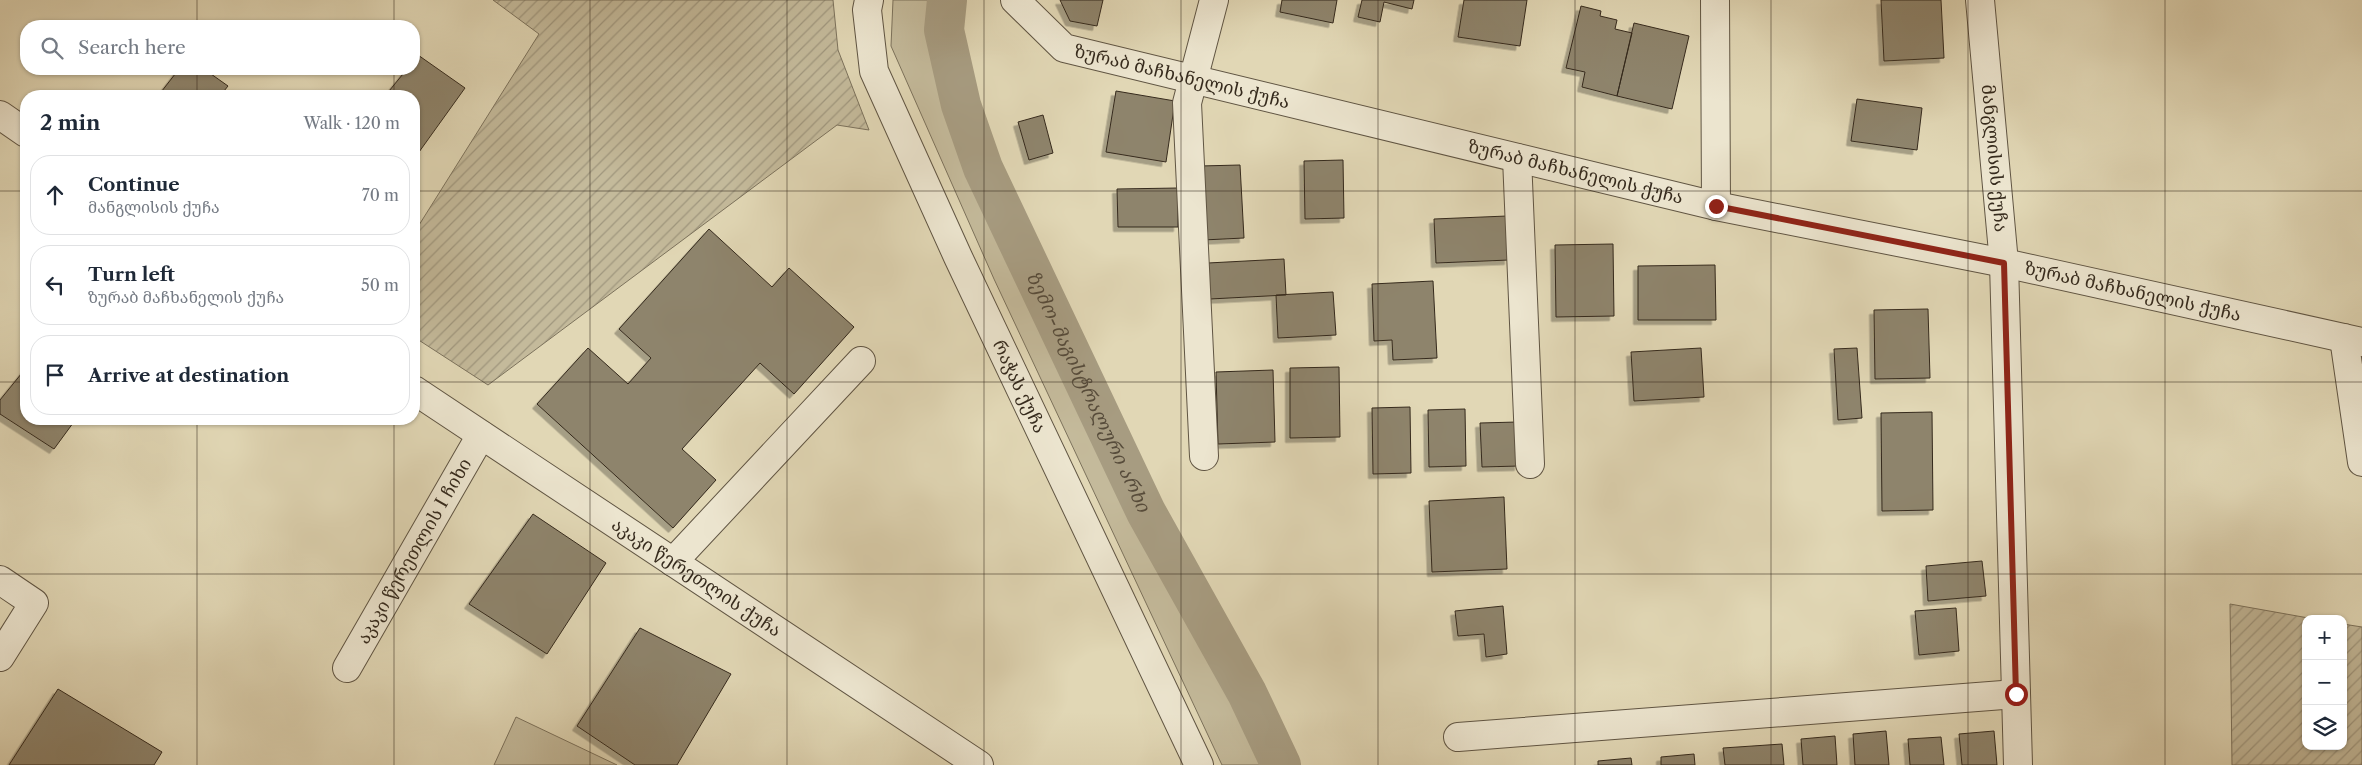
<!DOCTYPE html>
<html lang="en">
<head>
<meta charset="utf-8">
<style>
	:root { --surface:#fff; --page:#f2f2f3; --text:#1f2937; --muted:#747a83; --line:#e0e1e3 }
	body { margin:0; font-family:"Libre Caslon Text","Noto Serif Georgian",serif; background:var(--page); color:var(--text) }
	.controls { position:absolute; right:15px; bottom:15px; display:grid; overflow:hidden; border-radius:10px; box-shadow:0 1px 4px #0004 }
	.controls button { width:45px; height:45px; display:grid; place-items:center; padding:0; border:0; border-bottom:1px solid var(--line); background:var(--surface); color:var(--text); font:25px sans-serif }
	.stop { position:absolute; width:15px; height:15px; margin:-11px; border:4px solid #8f2418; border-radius:50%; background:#fff }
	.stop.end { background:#8f2418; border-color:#fff; box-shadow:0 1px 5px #0008 }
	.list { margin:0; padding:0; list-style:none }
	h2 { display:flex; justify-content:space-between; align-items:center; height:65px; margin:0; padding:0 20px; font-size:21px }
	h2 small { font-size:16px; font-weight:400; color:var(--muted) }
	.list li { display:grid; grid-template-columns:32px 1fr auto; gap:15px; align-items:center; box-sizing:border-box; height:80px; margin:0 10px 10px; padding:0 10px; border:1px solid var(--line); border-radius:20px }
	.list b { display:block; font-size:19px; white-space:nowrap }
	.list p { margin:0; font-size:16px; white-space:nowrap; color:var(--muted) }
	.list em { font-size:16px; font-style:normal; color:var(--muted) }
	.icon { flex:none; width:28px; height:28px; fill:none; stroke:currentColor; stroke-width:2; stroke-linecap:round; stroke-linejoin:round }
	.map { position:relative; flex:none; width:2362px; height:765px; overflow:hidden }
	.search { position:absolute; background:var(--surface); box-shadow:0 1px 4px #0004; left:20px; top:20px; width:400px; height:55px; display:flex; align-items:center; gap:12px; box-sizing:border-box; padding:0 18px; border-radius:20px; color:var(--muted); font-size:19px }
	.panel { position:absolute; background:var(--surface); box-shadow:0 1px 4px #0004; left:20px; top:90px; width:400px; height:335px; border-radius:20px }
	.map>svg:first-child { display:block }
</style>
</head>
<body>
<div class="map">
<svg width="2362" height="765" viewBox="0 0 2362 765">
	<defs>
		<pattern id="garden-furrows" width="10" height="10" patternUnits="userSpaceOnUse" patternTransform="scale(1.25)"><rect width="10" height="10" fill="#c4ba9b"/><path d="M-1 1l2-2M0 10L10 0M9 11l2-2" fill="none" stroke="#a0977e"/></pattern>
		<filter id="shadow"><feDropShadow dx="-4.5" dy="4.5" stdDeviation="0" flood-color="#0004"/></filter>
	</defs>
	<rect width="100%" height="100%" fill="#e1d7b5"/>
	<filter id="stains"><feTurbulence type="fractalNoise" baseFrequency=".004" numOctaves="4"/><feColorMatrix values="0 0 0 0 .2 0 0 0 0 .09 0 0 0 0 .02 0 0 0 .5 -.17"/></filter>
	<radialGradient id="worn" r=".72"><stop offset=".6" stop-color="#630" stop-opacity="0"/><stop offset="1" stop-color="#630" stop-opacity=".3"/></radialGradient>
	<path fill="#c4ba9b" stroke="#7c725c" d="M893 0H929L932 52 983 199 1239 712 1262 765H1222L994 279 891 46Z
		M516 717 617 765H494Z"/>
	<path fill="url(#garden-furrows)" stroke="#7c725c" d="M493 0H833L838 50 869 130 837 125 488 385 414 337V233L539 34Z
		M2230 604 2314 619H2306V746H2343V624L2362 627V765H2232Z"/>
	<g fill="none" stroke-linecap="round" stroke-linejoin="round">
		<path stroke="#a79c81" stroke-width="40" id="s1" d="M947 0 944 30 961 105 983 168 1146 512 1247 693 1281 765"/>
	</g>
	<path fill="#8e846c" stroke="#352a1d" filter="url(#shadow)" d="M1060 0H1103L1097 26 1070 21Z
		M1282 0H1337L1333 23 1280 12Z
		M1362 0H1414L1412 9 1384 2 1380 22 1358 17Z
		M1464 0H1527L1520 46 1458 37Z
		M1881 0H1941L1944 58 1884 61Z
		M1581 6 1601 11 1600 16 1617 20 1615 29 1632 33 1617 96 1582 87 1585 72 1566 68Z
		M1634 23 1689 36 1672 109 1617 96Z
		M418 55 465 88 414 159V96H385L407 69H414V60Z
		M179 69H204L228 86 220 96H158Z
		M1116 91 1175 101 1166 162 1106 152Z
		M1857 99 1922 108 1917 150 1851 141Z
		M1043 115 1053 153 1029 160 1018 122Z
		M1343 160 1344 218 1305 219 1304 161Z
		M1240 165 1244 238 1203 240 1200 166Z
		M1178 188V227H1118L1117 189Z
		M1507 216 1509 260 1436 263 1434 219Z
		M709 229 772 287 789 268 854 327 794 394 760 363 682 449 716 480 673 528 537 404 588 348 628 384 651 358 619 329Z
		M1613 244 1614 316 1556 317 1555 245Z
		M1284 259 1286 295 1210 299 1208 263Z
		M1715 265 1716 320H1638V266Z
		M1433 281 1437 358 1393 360 1392 340 1374 341 1372 284Z
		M1333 292 1336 335 1278 338 1276 295Z
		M1928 309 1930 378 1875 379 1874 310Z
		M1701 348 1704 397 1634 401 1631 352Z
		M1857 348 1862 418 1838 420 1834 349Z
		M1339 367 1340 437 1290 438V368Z
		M26 368V419H76L54 449 0 414V400Z
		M1273 370 1275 442 1218 444 1216 372Z
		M1410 407 1411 473 1373 474 1372 408Z
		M1465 409 1466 466 1429 467 1428 410Z
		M1932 412 1933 510 1882 511 1881 413Z
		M1517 422 1519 466 1482 467 1480 423Z
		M1504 497 1507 569 1432 572 1429 501Z
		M533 514 606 563 547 654 469 604Z
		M1982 561 1986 596 1928 601 1926 566Z
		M1503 606 1507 654 1486 657 1484 634 1458 636 1455 611Z
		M1956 608 1959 651 1919 655 1915 611Z
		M640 628 731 674 677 765H635L577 726Z
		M58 689 162 752 154 765H9Z
		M1886 731 1889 765H1855L1853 734Z
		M1994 731 1997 765H1962L1959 734Z
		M1835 736 1837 765H1803L1801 739Z
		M1941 737 1944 765H1910L1908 739Z
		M1782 744 1784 765H1725L1723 748Z
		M1694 754 1695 765H1661V757Z
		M1631 758 1632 765H1598V761Z"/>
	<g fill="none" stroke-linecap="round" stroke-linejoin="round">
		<g stroke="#605543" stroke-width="30">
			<g id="minor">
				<path id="s2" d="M869 0 867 10 874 71 958 257 1199 765"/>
				<path id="s3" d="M1015 0 1064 48 1716 206 2004 263 2362 342"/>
				<path d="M1715 0 1716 206"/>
				<path id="s4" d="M1980 0 2004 263 2018 765"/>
				<path d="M0 115 26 133"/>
				<path d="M1517 158 1530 464"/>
				<path d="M2344 338 2362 462"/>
				<path id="s5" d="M414 390 979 765"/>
				<path d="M1204 456 1187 103 1214 0"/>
				<path d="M673 562 861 361"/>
				<path d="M0 580 34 603 0 657"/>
				<path id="s6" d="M347 668 481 435"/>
				<path d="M1458 737 2016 694"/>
			</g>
		</g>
		<use href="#minor" stroke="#ece5cf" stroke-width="28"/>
	</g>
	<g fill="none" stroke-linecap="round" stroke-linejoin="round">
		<path stroke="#8f2418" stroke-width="6" d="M1716 206 2004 263 2016 694"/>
	</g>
	<path fill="none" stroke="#352a1d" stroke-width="1" stroke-opacity="0.55" d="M197 0V26M394 0V26M590 0V765M787 0V765M984 0V765M1181 0V765M1378 0V765M1575 0V765M1771 0V765M1968 0V765M2165 0V765M197 69V96M394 69V96M0 191H26M414 191H2362M0 382H26M414 382H2362M197 419V765M394 419V765M0 574H2362"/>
	<g text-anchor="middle" stroke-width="4" stroke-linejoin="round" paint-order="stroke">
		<g font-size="18" fill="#352a1d" stroke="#ece5cf">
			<text dy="6" stroke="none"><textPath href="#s3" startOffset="190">ზურაბ მაჩხანელის ქუჩა</textPath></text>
			<text dy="6" stroke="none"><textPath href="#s4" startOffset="159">მანგლისის ქუჩა</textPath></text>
			<text dy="6" stroke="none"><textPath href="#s3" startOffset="595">ზურაბ მაჩხანელის ქუჩა</textPath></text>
			<text dy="6" stroke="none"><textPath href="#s3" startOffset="1165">ზურაბ მაჩხანელის ქუჩა</textPath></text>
			<text dy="6" stroke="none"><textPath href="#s2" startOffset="419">რაჭას ქუჩა</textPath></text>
			<text dy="6" stroke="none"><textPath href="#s6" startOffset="135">აკაკი წერეთლის I ჩიხი</textPath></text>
			<text dy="6" stroke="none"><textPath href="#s5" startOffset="339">აკაკი წერეთლის ქუჩა</textPath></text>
		</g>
		<g font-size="19" font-style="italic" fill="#574c3b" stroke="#ece5cf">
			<text dy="7" stroke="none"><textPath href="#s1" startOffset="421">ზემო-მაგისტრალური არხი</textPath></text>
		</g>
	</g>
	<rect width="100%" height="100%" filter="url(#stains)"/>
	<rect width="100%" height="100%" fill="url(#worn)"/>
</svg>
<div class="controls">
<button>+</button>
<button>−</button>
<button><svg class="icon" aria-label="layers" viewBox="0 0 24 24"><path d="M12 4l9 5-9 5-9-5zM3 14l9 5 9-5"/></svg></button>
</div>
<div class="stop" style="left:2016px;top:694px"></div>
<div class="stop end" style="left:1716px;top:206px"></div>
<div class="search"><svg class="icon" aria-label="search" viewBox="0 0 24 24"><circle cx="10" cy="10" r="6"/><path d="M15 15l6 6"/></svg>Search here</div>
<section class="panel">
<h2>2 min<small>Walk · 120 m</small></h2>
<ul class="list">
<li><svg class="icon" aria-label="ahead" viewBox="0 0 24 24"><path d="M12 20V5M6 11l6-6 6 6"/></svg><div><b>Continue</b><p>მანგლისის ქუჩა</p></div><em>70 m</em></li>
<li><svg class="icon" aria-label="left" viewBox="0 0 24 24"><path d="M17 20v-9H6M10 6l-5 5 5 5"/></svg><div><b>Turn left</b><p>ზურაბ მაჩხანელის ქუჩა</p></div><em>50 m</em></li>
<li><svg class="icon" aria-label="arrive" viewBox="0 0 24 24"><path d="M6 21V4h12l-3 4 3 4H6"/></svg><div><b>Arrive at destination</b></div></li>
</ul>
</section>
</div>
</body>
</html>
